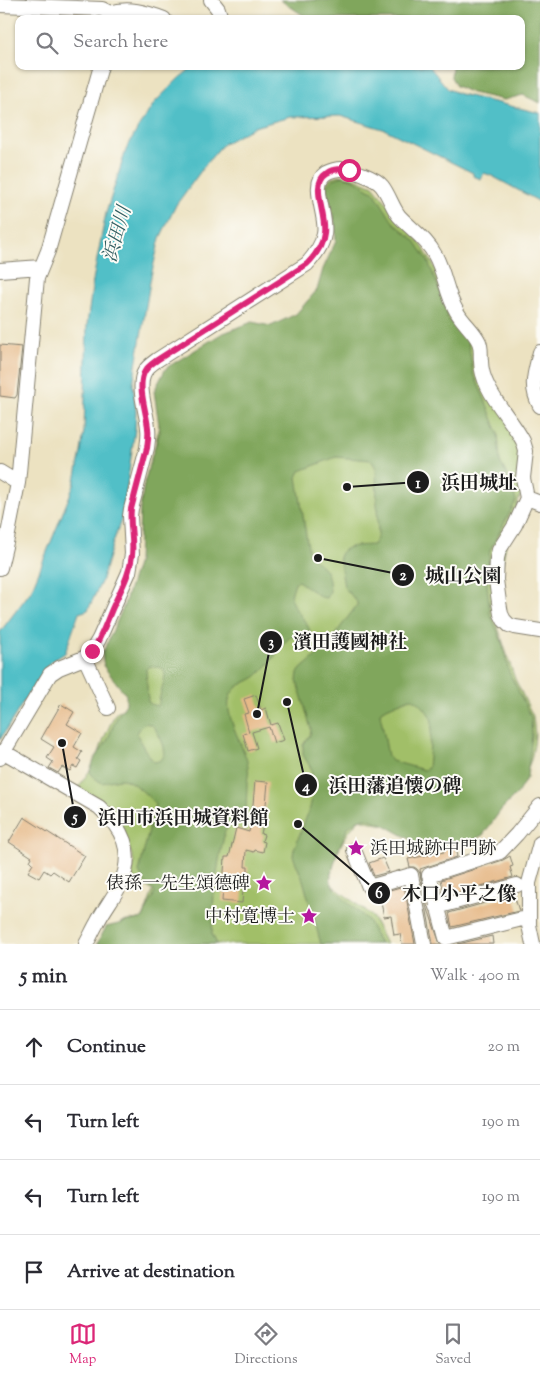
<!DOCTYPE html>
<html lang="en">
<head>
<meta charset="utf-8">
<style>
	:root { --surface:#fff; --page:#f7f7f7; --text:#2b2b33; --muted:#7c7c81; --line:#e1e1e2; --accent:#db2777 }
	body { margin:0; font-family:"Sorts Mill Goudy","Noto Serif JP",serif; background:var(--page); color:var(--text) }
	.stop { position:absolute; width:15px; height:15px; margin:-11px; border:4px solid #db2777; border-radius:50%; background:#fff }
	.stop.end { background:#db2777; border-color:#fff; box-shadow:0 1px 5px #0008 }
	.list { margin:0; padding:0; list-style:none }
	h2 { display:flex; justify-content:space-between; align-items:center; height:65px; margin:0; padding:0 20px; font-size:21px }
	h2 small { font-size:16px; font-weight:400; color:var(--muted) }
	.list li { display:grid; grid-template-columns:32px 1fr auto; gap:15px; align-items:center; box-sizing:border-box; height:75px; padding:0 20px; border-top:1px solid var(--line) }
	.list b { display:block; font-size:19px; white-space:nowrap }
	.list em { font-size:16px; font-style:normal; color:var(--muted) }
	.icon { flex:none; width:28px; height:28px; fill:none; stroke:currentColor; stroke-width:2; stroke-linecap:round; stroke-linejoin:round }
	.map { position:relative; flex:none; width:540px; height:944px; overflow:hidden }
	.search { position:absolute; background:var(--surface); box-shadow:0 1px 4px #0004; left:15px; right:15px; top:15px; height:55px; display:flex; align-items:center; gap:12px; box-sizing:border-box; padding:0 18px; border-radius:10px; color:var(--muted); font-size:19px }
	.sheet { height:365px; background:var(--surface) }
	nav { display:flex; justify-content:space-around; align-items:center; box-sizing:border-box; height:70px; border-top:1px solid var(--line); background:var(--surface); font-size:14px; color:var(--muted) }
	nav a { display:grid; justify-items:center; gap:2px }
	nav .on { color:var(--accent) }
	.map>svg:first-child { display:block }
</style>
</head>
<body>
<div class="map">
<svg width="540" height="944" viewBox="0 0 540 944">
	<rect width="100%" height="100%" fill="#fdfcf7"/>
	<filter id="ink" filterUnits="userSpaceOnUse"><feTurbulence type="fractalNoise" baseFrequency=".02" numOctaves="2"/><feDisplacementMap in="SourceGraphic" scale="10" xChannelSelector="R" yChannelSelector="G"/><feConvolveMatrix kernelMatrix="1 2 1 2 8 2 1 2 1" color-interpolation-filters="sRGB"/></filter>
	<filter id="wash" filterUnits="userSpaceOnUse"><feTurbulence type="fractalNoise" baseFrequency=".0096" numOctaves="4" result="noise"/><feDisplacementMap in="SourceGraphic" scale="20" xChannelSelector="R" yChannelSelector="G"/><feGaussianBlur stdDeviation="1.12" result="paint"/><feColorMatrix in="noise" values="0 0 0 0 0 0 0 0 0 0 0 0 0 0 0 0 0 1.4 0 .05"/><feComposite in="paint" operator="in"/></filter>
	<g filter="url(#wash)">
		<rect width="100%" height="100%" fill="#ece2c1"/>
		<path fill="#a1bf67" stroke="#5e6e42" d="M339 175 355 178 373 186 420 243 433 264 471 336 519 442 521 494 509 528 494 609 496 621 515 679 533 716 535 734 534 745 531 760 525 775 384 825C376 824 369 821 360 819 343 835 333 859 328 882L372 916 386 944H114L122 922 143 918 153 891 132 877 134 862 123 829 78 788 96 761 104 738 115 714 135 700 141 562 153 456 160 421 271 330 297 317 319 291 336 244 335 222 323 190C326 181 329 178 339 175Z"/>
		<path fill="#80a65c" stroke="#4e613c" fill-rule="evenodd" d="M280 0H540V103L523 95 504 100 472 93 456 86 451 77 452 66H521V19H450L430 13 423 19H309Z
			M343 176 355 180 374 192 393 222 415 241 427 259 444 301 448 320 467 336 473 372 486 402 498 433 500 462 511 482 516 501 490 550 487 583 490 613 502 642 509 672 531 717 532 736 527 777 517 794 501 810 483 835 471 841 451 842 430 848 424 847 381 823 366 818 358 820 348 827 337 853 330 880 334 888 345 900 368 920 380 944H321L303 880 293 856 294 849 310 808 314 788 311 768 303 755V745L310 735 311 729 297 680 298 673 301 669 332 642 337 632 357 605V602L344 587 339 557C343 544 361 546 373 545L378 536 376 468 371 460 336 457 300 471 297 477 309 554C313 559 317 561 322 566 329 572 329 582 330 591L326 598 321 597 298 581 295 583C293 588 291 594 291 599 291 606 307 621 310 631L309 634 289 638 287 640C278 651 270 664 260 673 253 681 241 682 234 690 217 708 245 745 248 766 249 771 248 777 247 782 247 792 246 802 246 813L244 816 231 825 225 831 219 860 214 892 212 934 217 944H97L106 927 143 918 155 893 153 889 144 882 139 872 155 804C150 797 131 780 123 779 116 779 109 781 102 783L93 777 90 771 94 760 107 741 117 717 126 704V695L104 667 102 654 123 608 138 561 140 509 144 484 152 455 160 432 154 391 166 368 221 334 252 322 271 326 296 314 317 290 323 269 336 241 334 213 327 193V185L334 179ZM150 666 162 668 165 672C165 683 160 692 159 703L157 706 150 704 148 701 146 669ZM410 698C419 700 429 712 432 721L428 768 424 770 392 761 388 756 380 713 382 710ZM145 723 152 725C159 733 175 760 154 762 147 753 140 744 137 733L141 727Z"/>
		<path fill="#51bfc7" stroke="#366e72" d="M194 66H429L448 89 460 94 540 113V202L492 176 484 173 481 179 473 176V173L386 130 340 116 290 117 254 127 223 144 206 164 176 205 160 238 151 276 133 384 136 411 135 429 123 514 112 546 101 582 88 610 79 613 65 653 51 662 27 696 0 740V632L31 591 74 485 81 452 84 431 87 325 93 280 106 213 126 150 138 128 155 102 178 79Z"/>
		<g id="blocks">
			<path fill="#e6b988" d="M0 345 22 347 17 395 15 398 0 396Z
				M256 695 261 710 266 708 271 725 278 723 284 740 274 743 269 727 252 732 257 748 248 751 243 734 249 732 244 714 249 713 244 699Z
				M61 704 74 712 67 724 82 733 74 747 82 752 78 759 81 761 77 768 73 766 70 771 62 767 58 773 49 768 53 762 47 758 54 747 41 739Z
				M255 781 268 782 265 816 261 834 264 835 262 841 265 842 263 852 255 850 254 852 246 850 245 867H248V878H244L242 903 222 901 225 857H229L236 828 249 832 252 816Z
				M24 817 85 856 69 882 53 871 50 874 44 870 39 878 28 872 33 864 30 861 32 857 9 842Z
				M455 846 457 857 420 869 421 877 428 909 440 944H433L420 873 417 869 414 867H410L408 859 444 852 443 849Z
				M510 856 513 866 510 867 513 877 445 896 441 880 503 860Z
				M383 858 389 872 374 876 369 863Z
				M404 886 415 944H402L400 934 394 935 391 916 384 917 379 893Z
				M514 895 519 911 452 927 449 913Z
				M492 936 493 944H458Z"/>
		</g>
	</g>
	<g filter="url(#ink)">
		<use href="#blocks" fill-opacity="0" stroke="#847f6e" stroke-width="1"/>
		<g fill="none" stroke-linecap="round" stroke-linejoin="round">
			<g stroke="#847f6e" stroke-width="16">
				<path id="minor" d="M211 0 218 9 221 19
					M0 5 102 9 110 13 113 19
					M110 13C128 7 146 12 164 19
					M0 270 41 267
					M540 352C535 373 529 386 540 406
					M0 472 18 483
					M527 498 540 503
					M0 568 8 534 18 483 37 278 48 251 101 66
					M84 658 86 660 108 708
					M4 752 99 807C122 828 135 851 121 883 114 897 104 909 97 923 93 930 90 937 86 944
					M0 758 50 674 59 668 84 658 92 651 99 639 129 572 132 554 130 516 131 509 147 448C148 441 149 435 148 428 147 413 136 385 145 371 148 366 153 363 157 360L307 264C315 255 322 246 324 234 328 216 309 184 326 173 330 171 336 169 341 169 351 169 376 178 382 186 389 195 392 207 399 216 411 229 427 239 435 255 445 273 446 294 457 312 463 323 474 331 479 342 482 349 480 355 481 361 481 370 484 379 488 387 497 406 513 422 523 441L526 451 523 478 527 498 515 525 499 550 497 558 496 580 499 602 501 614 504 620 509 625 515 627 540 631
					M354 850 369 887 411 875 424 944
					M437 907 517 885
					M522 919 446 938 429 875 500 852 517 834 540 806
					M533 944 529 925V883L540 843"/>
			</g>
			<use href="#minor" stroke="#fff" stroke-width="14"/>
		</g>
	</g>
	<g fill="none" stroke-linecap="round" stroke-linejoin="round" filter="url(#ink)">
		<path stroke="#db2777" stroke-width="6" d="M92 651C101 639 106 623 112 609 120 591 130 575 132 555 134 540 129 524 131 509L147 448C148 441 149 435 148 428 147 413 136 385 145 371 148 366 153 363 157 360L307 264C316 255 323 245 324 233 327 215 309 184 327 173 334 168 341 169 349 170"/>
	</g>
	<defs>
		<g id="sight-bare" transform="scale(1.35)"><path d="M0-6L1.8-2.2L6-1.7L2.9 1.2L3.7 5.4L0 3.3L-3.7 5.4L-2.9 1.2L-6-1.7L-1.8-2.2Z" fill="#b5179e" stroke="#fdfcf7" stroke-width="2.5" paint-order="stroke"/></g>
	</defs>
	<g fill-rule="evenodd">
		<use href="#sight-bare" x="356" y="848"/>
		<use href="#sight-bare" x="264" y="883"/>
		<use href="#sight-bare" x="309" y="916"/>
	</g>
	<g text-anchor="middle" stroke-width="4" stroke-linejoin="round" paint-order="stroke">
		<g font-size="18" fill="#1c1c1c" stroke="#fdfcf7" text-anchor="end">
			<text x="370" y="854" text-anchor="start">浜田城跡中門跡</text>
			<text x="250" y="889">俵孫一先生頌德碑</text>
			<text x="295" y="922">中村寛博士</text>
		</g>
		<g font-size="19" font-style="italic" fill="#315d60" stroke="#fdfcf7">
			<text transform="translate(116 234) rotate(-74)" y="7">浜田川</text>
		</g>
	</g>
	<path fill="none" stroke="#1c1c1c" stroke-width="2" d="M347 487L418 482M318 558L403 575M257 714L271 642M287 702L306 785M62 743L75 817M298 824L379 893"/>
	<g fill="#1c1c1c" stroke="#fdfcf7" stroke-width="2">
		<circle cx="347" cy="487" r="5"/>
		<circle cx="318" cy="558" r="5"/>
		<circle cx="257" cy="714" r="5"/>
		<circle cx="287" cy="702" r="5"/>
		<circle cx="62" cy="743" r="5"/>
		<circle cx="298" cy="824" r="5"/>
		<circle cx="418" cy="482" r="12"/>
		<circle cx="403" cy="575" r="12"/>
		<circle cx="271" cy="642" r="12"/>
		<circle cx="306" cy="785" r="12"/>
		<circle cx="75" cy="817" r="12"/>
		<circle cx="379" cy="893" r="12"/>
	</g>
	<g font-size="15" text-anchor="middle" font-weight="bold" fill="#fff">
		<text x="418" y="488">1</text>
		<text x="403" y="580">2</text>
		<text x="271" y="647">3</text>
		<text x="306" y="791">4</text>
		<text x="75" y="822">5</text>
		<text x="379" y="898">6</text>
	</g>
	<g font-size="19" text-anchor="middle" font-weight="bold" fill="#1c1c1c" stroke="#fdfcf7" stroke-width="4" stroke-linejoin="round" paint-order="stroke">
		<text x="479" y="489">浜田城址</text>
		<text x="463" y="582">城山公園</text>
		<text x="350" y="648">濱田護國神社</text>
		<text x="395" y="792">浜田藩追懐の碑</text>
		<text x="183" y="824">浜田市浜田城資料館</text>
		<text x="459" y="900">木口小平之像</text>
	</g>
</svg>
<div class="stop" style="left:349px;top:170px"></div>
<div class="stop end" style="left:92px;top:651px"></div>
<div class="search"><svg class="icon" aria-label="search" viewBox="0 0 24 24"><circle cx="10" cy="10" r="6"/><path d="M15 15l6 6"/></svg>Search here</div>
</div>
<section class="sheet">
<h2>5 min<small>Walk · 400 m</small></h2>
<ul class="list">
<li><svg class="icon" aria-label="ahead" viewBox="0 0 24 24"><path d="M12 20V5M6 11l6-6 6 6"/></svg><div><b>Continue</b></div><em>20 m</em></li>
<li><svg class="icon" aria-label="left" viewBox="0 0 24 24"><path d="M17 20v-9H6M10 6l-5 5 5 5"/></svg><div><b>Turn left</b></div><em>190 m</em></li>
<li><svg class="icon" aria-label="left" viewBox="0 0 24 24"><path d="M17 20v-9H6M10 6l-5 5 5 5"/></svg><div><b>Turn left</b></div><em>190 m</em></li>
<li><svg class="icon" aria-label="arrive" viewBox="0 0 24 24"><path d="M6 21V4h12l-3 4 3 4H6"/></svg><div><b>Arrive at destination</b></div></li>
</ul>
</section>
<nav>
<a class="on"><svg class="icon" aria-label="map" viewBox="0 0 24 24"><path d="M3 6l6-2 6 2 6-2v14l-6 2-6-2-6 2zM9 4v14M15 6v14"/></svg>Map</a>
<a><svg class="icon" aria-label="directions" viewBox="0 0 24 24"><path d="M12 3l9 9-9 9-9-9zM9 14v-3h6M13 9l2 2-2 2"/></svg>Directions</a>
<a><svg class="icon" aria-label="saved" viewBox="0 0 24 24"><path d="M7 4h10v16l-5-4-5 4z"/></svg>Saved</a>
</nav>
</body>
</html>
